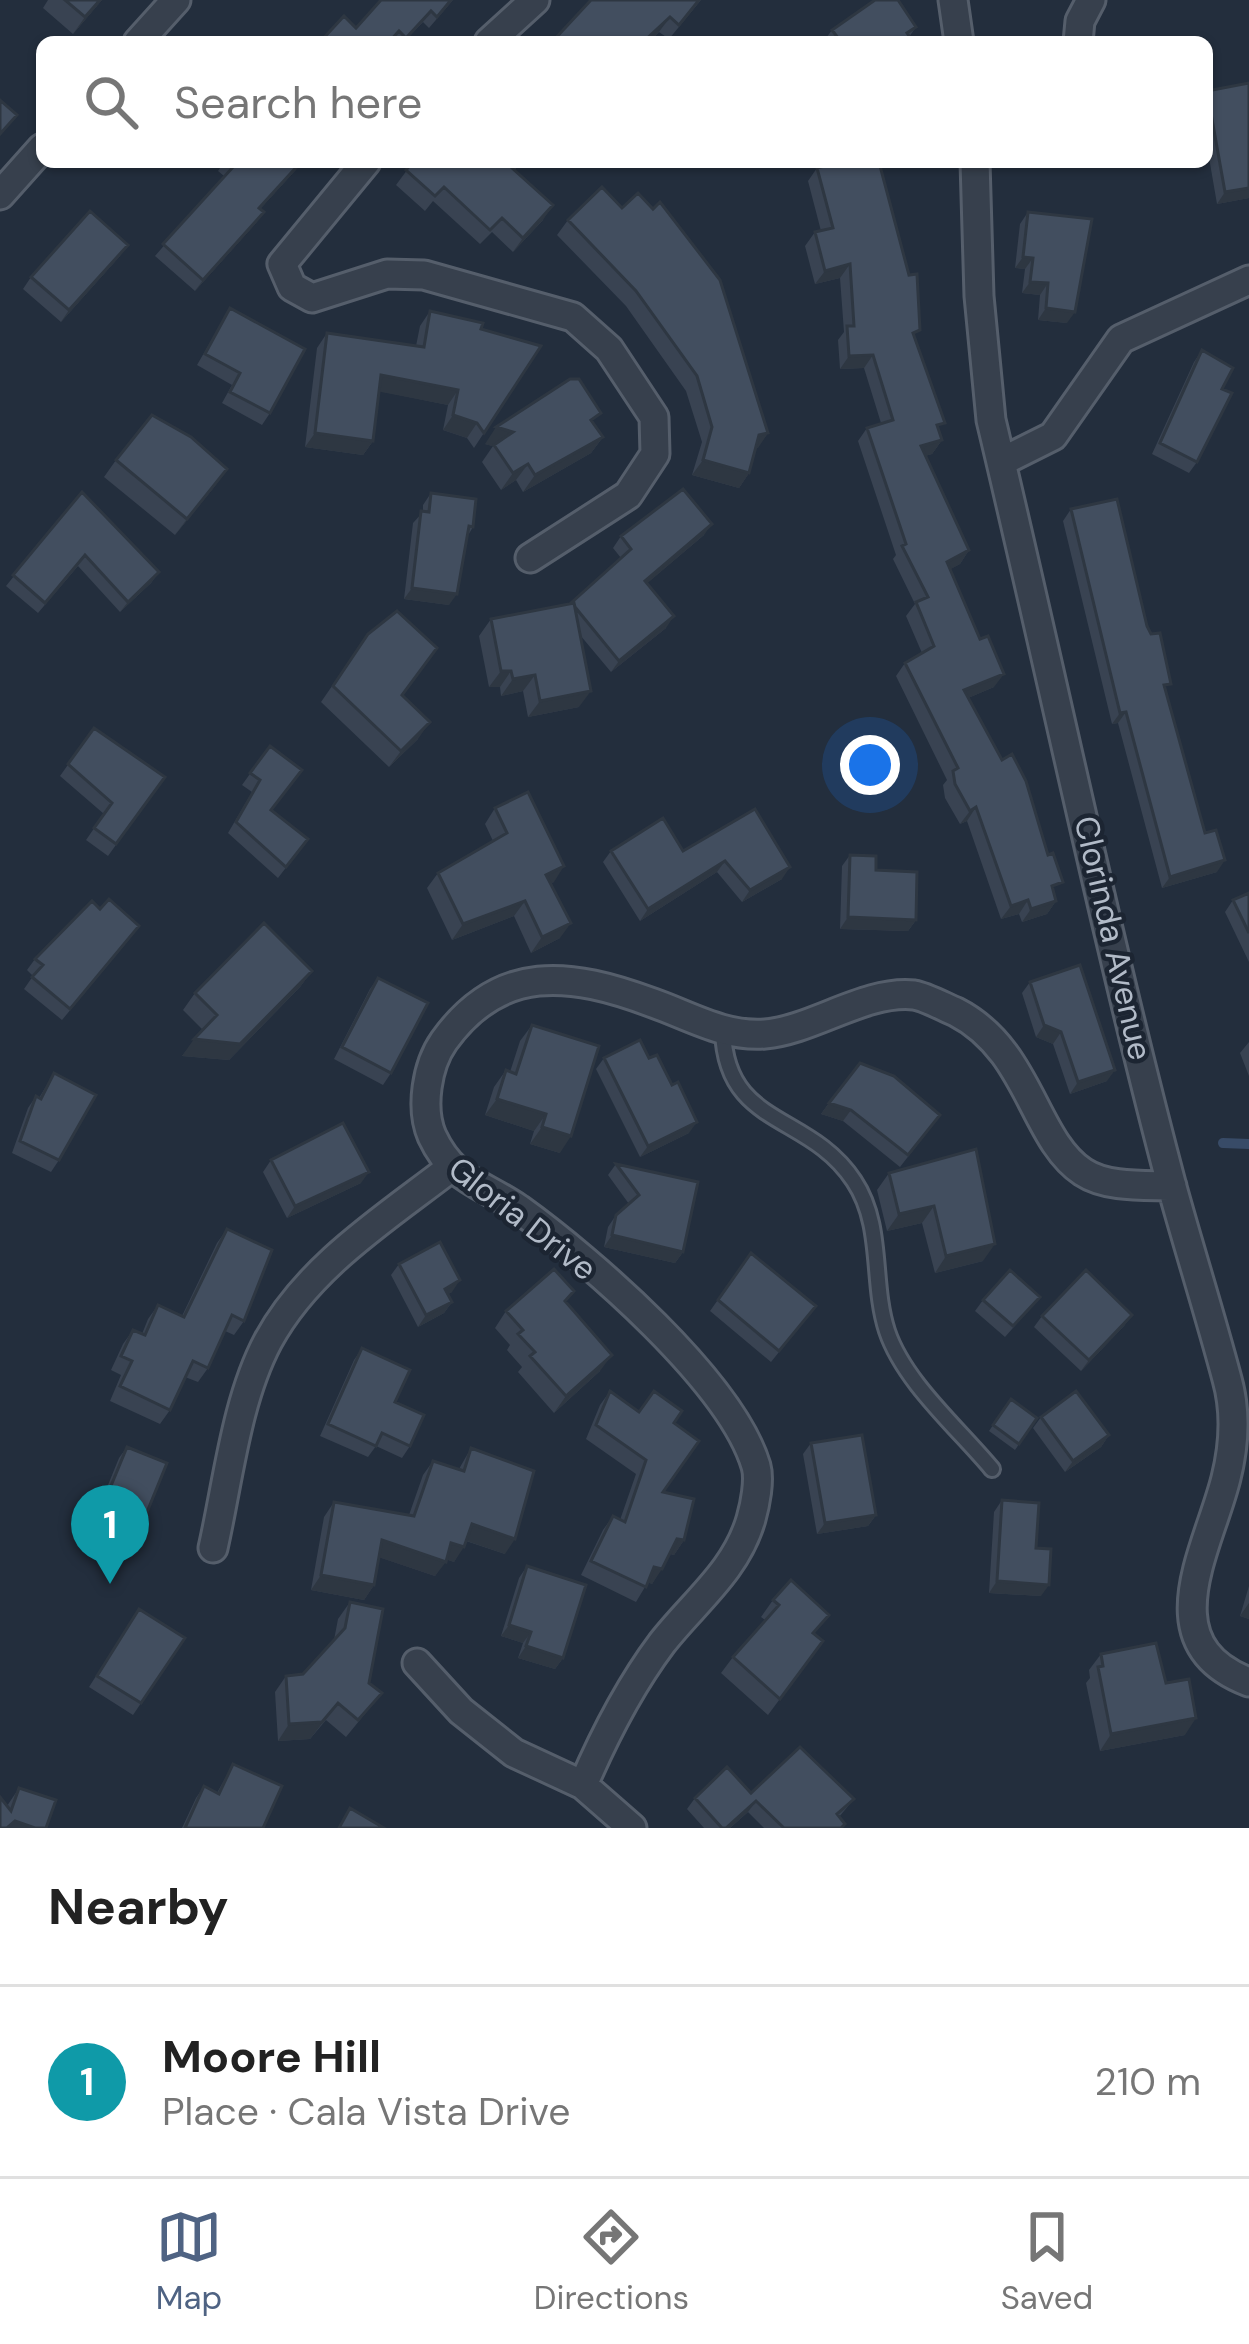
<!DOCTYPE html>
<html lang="en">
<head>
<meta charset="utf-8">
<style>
	:root { --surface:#fff; --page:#f2f2f2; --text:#222; --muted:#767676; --line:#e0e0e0; --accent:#4f6383 }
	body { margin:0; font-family:"DM Sans",sans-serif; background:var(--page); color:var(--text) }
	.you { position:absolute; left:870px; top:765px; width:42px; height:42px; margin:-30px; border:9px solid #fff; border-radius:50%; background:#1a73e8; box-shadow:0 0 0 18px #1a73e833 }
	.badge { display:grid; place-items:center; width:78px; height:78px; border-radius:50%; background:var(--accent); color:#fff; font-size:39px; font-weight:700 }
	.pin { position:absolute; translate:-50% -99px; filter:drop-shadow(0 3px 6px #0008) }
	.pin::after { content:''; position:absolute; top:63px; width:42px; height:36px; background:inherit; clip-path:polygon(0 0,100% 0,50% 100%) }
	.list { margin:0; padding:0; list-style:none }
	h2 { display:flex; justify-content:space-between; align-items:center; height:156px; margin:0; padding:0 48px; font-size:51px }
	h2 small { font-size:39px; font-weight:400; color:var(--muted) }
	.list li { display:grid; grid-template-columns:78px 1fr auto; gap:36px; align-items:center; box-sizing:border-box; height:192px; padding:0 48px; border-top:3px solid var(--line) }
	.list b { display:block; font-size:45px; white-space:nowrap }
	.list p { margin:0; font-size:39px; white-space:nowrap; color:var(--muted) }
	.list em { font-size:39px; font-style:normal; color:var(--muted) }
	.icon { flex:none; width:66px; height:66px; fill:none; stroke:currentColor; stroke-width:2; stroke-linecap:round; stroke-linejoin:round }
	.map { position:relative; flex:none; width:1249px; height:1828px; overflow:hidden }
	.search { position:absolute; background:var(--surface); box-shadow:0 3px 9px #0004; left:36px; right:36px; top:36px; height:132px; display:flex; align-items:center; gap:30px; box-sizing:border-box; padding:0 42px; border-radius:18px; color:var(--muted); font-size:45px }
	.sheet { height:348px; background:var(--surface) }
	nav { display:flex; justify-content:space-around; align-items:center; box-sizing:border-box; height:168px; border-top:3px solid var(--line); background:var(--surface); font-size:33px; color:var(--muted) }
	nav a { display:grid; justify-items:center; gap:6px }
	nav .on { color:var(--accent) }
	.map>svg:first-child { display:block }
</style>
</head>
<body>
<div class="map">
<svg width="1249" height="1828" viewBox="0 0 1249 1828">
	<rect width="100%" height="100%" fill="#232e3d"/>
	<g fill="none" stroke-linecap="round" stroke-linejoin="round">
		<path stroke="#384b67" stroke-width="10" d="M1223 1143 1249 1144"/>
		<g stroke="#555e6b" stroke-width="20">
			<path id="service" d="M723 1031C726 1128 809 1112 854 1181 884 1226 871 1282 887 1331 904 1382 958 1428 992 1469"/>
		</g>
		<g stroke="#555e6b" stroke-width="33">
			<path id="minor" d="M953 0 959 42
				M138 42 176 0
				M489 42 535 0
				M1078 42 1080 21 1091 0
				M366 162 282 264 292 287 312 298 387 274 424 275 573 317 609 349 654 417 655 454 628 495 530 558
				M975 162 979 296 991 420C1052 675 1105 934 1172 1187 1190 1252 1210 1315 1227 1379 1236 1411 1234 1446 1226 1478 1209 1548 1148 1644 1249 1682
				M0 195 42 148
				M1001 462 1053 436 1121 339 1249 280
				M213 1548C228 1482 236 1401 268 1341 308 1267 384 1219 449 1169
				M417 1663 461 1711 514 1753 583 1785 632 1828
				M583 1785C605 1734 629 1687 662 1643 694 1602 736 1571 751 1519 755 1505 760 1480 756 1466 731 1382 590 1260 519 1209 481 1183 453 1181 432 1136 420 1108 427 1065 444 1041 500 963 570 972 653 1003 690 1016 724 1037 765 1034 813 1030 865 990 914 995 926 997 944 1007 956 1012 1030 1050 1033 1139 1083 1172 1107 1188 1145 1185 1172 1186"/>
		</g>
		<use href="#service" stroke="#37404d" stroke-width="14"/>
		<use href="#minor" stroke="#37404d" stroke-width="27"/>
	</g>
	<path fill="#394352" d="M48 0H102L73 34 43 8Z
		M453 0 429 28 423 22 404 42H320L356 28Z
		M701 0 669 39 659 32 649 42H552Z
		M916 27 909 37 913 42H823L832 30Z
		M1249 83V198L1217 204 1207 146V91Z
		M224 162H303L260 209 256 223 195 291 155 256 224 176 218 171Z
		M413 162H523L514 170 543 220 513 252 492 232 480 244 433 201 425 211 396 185Z
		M817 168 915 338 942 440 932 454 925 456 969 550 960 564 950 569 994 687 968 698 1056 901 1047 914 1022 922 1019 914 1001 919 967 821 960 824 945 798 943 785 947 780 896 676 905 663 922 653 906 616 915 604 893 559 896 555 858 441 867 428 881 423 864 368 840 369 838 340 844 332 840 278 815 284 805 246 815 232 821 231 808 181Z
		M602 187 768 433 756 449 749 473 739 488 692 475 702 442 686 391 626 306 557 235 568 220Z
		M1028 212 1067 323 1038 320 1040 295 1022 293 1025 269 1015 268 1020 224Z
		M120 256 61 322 23 289 31 277Z
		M230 308 270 413 262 425 222 403 232 385 197 365Z
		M430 311 481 329 541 346 474 448 467 438 443 430 448 405 379 391 373 441 363 455 305 447 317 348 327 333 416 346 420 326Z
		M1202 350 1222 389 1197 462 1189 473 1152 454 1194 362Z
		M594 423 603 437 591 453 523 492 516 480 501 490 482 462 493 446 485 444Z
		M116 460 215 486 175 535 104 477Z
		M82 492 159 572 151 583 120 612 78 566 38 613 6 586Z
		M431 493 473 527 467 537 449 605 404 599 413 523 423 512V505Z
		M1071 509 1147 626 1217 872 1162 888 1118 723 1112 724 1063 521Z
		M704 535 647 583 666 628 611 672 580 635 579 707 528 717 523 691 501 696 500 687H489L479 636 491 619 571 603 621 558 613 548 621 536Z
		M368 634 402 695 418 739 389 767 321 702Z
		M94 728 165 777 108 856 86 840 104 814 60 776Z
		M270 746 272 810 308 839 278 878 228 833 252 792 242 785Z
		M495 808 554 882 551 883 560 938 531 953 514 916 452 940 427 888 438 873 493 841 485 824Z
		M755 809 782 879 742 902 717 872 640 921 603 862 611 851H683Z
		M850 855 876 870 916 920 908 931 840 929 842 866Z
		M1249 893V962L1225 912 1233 900Z
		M131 937 62 1020 24 989 33 976 27 970 35 959Z
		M312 971 300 987 229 1060 182 1056 203 1030 183 1010 195 993Z
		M378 978 391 1073 383 1085 334 1059 370 989Z
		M1030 982 1107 1081 1070 1094 1053 1044 1036 1037 1022 993Z
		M532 1025 560 1153 530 1144 534 1131 485 1115 494 1087 506 1070 510 1072 520 1041Z
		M1249 1042V1076L1240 1053Z
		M604 1058 689 1133 640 1157 596 1069Z
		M54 1073 59 1160 51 1172 12 1153 28 1108 36 1096 39 1098Z
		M829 1103 932 1126 900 1167 843 1121 821 1114Z
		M976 1149 983 1261 935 1273 922 1223 887 1231 877 1190 889 1173Z
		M271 1160 361 1183 287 1218 263 1172Z
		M616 1164 683 1252 675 1263 604 1247 608 1227 616 1215 629 1204 608 1175Z
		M227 1229 244 1321 234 1335 225 1331 208 1368 198 1382 185 1377 170 1410 160 1424 110 1401 121 1375 111 1370 123 1344 133 1330 142 1334 148 1319 158 1305 182 1316 217 1243Z
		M751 1253 816 1306 771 1362 710 1311Z
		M399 1264 452 1292 448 1294 452 1302 444 1313 418 1327 391 1275Z
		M1040 1297 1005 1337 975 1311 983 1300Z
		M566 1303 600 1371 554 1413 518 1372 522 1367 507 1350 510 1345 495 1328 506 1311Z
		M1132 1315 1124 1326 1081 1371 1034 1327 1042 1316Z
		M362 1348 395 1402 410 1446 402 1458 376 1446 368 1457 320 1436 354 1360Z
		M610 1391 639 1412 674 1423 663 1492 684 1540 674 1555 670 1554 652 1584 648 1582 636 1602 581 1575 603 1530 613 1516 620 1520 636 1474 586 1439 600 1405Z
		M1011 1399 1037 1418 1015 1450 989 1431Z
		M1041 1417 1109 1435 1101 1447 1065 1472 1033 1428Z
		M811 1443 876 1515 868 1526 817 1534 803 1454Z
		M127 1447 126 1555 86 1539 119 1458Z
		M471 1448 505 1554 466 1541 454 1562 446 1559 435 1576 379 1557 374 1585 364 1600 311 1590 324 1517 334 1502 409 1515 423 1475 433 1461 459 1469Z
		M1002 1500 1036 1548 1041 1596 989 1593 994 1512Z
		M527 1566 563 1658 555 1669 518 1658 523 1643 501 1636 519 1578Z
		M1249 1586V1619L1240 1616Z
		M773 1600 823 1641 768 1715 721 1673 733 1657 765 1620 761 1617Z
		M350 1602 369 1683 382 1693 346 1737 326 1720 310 1739 278 1741 275 1692 286 1676 303 1674 334 1640 338 1619Z
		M139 1609 185 1638 133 1715 89 1687Z
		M1101 1654 1166 1683 1185 1735 1100 1751 1086 1683 1090 1678 1089 1670Z
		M233 1764 263 1828H182L196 1798 204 1786 217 1793Z
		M19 1788 46 1828H0L7 1806Z
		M751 1793 854 1799 839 1817 845 1824 842 1828H764L748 1812 730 1828H704L687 1809 695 1798Z"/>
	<path fill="#2e3742" d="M100 0H102L73 34 85 17Z
		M670 17 659 32 649 42H643Z
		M301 162H303L251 219 259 208Z
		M1249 188V198L1217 204 1225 192Z
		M553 205 543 220 513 252 523 238Z
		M264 212 256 223 195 291 203 280Z
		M128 245 120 256 61 322 69 310Z
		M1023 257 1033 258 1025 269 1015 268Z
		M850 264 840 278 815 284 825 271Z
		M1030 282 1048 283 1040 295 1022 293Z
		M1046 308 1075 312 1067 323 1038 320Z
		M873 355 864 368 840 369 849 356Z
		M381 375 458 390 448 405 371 390Z
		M453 415 477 423 467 438 443 430Z
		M496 427 513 432 501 449 485 444Z
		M315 433 373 441 363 455 305 447Z
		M768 433 758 448 749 451 759 435Z
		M603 437 591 453 523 492 535 475Z
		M942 440 932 454 912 460 921 446Z
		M703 460 749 473 739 488 692 475Z
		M528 464 516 480 501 490 513 473Z
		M227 469 215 486 175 535 187 519Z
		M712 524 704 535 637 592 645 581Z
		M969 550 960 564 938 576 947 562Z
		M159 572 151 583 120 612 128 602Z
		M412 588 457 594 449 605 404 599Z
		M674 616 666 628 611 672 619 661Z
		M501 671H511L500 687H489Z
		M1004 674 994 687 954 704 964 690Z
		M535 675 523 691 501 696 513 679Z
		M591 691 579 707 528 717 540 701Z
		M1126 712 1118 723 1112 724 1120 713Z
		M430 722 418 739 389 767 401 751Z
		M976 807 967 821 960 824 970 811Z
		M1225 860 1217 872 1162 888 1170 877Z
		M725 861 717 872 640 921 648 909Z
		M564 866 554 882 536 890 546 875Z
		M790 867 782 879 742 902 750 890Z
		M1028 900 1019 914 1001 919 1011 906Z
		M525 901 514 916 452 940 463 924Z
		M1056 901 1047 914 1022 922 1031 909Z
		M848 917 916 920 908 931 840 929Z
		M571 923 560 938 531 953 542 937Z
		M312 971 300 987 229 1060 182 1056 194 1039Z
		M1044 1025 1061 1032 1053 1044 1036 1037Z
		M1115 1070 1107 1081 1070 1094 1078 1082Z
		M497 1099 546 1114 534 1131 485 1115Z
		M829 1103 851 1110 843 1121 821 1114Z
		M697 1122 689 1133 640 1157 648 1146Z
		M542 1127 571 1136 560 1153 530 1144Z
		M369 1172 361 1183 287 1218 295 1206Z
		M934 1206 922 1223 887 1231 899 1214Z
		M612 1235 683 1252 675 1263 604 1247Z
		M995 1244 983 1261 935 1273 946 1256Z
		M460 1280 452 1292 437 1300 445 1289Z
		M452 1302 444 1313 418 1327 426 1315Z
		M1132 1315 1124 1326 1081 1371 1089 1360Z
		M612 1355 600 1371 554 1413 566 1396Z
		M1109 1435 1101 1447 1065 1472 1073 1461Z
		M876 1515 868 1526 817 1534 825 1523Z
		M472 1524 515 1539 505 1554 461 1539Z
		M94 1527 134 1544 126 1555 86 1539Z
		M677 1539 684 1540 674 1555 667 1553Z
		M382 1540 446 1562 435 1576 372 1555Z
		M451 1543 464 1547 454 1562 441 1558Z
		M654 1567 662 1569 652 1584 644 1581Z
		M321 1575 374 1585 364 1600 311 1590Z
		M997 1581 1049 1585 1041 1596 989 1593Z
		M1249 1603V1619L1240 1616Z
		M509 1625 531 1632 523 1643 501 1636Z
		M526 1646 563 1658 555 1669 518 1658Z
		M338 1703 310 1739 278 1741 289 1724Z
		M1196 1718 1185 1735 1100 1751 1111 1734Z
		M756 1801 748 1812 730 1828H726Z
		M15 1821 35 1828H7Z"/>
	<path fill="#424e5f" stroke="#2e3742" stroke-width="3" d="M65 0H100L85 17Z
		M381 0H451L437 17 431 11 406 38 399 31 389 42H320L344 16 356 28Z
		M591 0H699L679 25 670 17 643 42H552Z
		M875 0H898L916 27 907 33 913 42H841L832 30Z
		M1249 83V188L1225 192 1207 91Z
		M0 100 17 115 0 134Z
		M229 162H301L259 208 264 212 203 280 163 244 234 166Z
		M413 162H517L511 167 553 205 523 238 502 218 490 230 444 187 435 196 406 170Z
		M839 162H879L909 275 917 274 920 330 913 333 945 423 937 425 942 440 921 446 969 550 947 562 980 639 988 636 1004 674 964 690 1002 760 1012 754 1026 781 1048 855 1053 853 1063 882 1052 886 1056 901 1031 909 1028 900 1011 906 976 807 970 811 955 784 953 771 958 768 905 663 934 646 916 602 928 597 902 546 906 544 867 428 893 420 873 355 849 356 847 326H854L850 264 825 271 815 232 833 228 817 168Z
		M602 187 622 208 638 193 653 209 660 202 720 280 768 433 759 435 749 473 703 460 712 427 697 376 636 291 568 220Z
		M90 211 128 245 69 310 31 277Z
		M1028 212 1092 219 1075 312 1046 308 1048 283 1030 282 1033 258 1023 257Z
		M230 308 305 349 270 413 230 392 240 373 205 354Z
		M430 311 483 323 481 329 541 346 484 433 477 423 453 415 458 390 381 375 373 441 315 433 327 333 424 347Z
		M1202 350 1233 368 1222 389 1232 393 1197 462 1160 443Z
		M570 379H579L601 413 591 420 603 437 535 475 528 464 513 473 494 445 513 432 496 427Z
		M152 415 191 437 227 469 187 519 116 460Z
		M683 489 712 524 645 581 674 616 619 661 575 607 574 603H571L631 549 621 536Z
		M82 492 159 572 128 602 85 555 45 603 13 575Z
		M431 493 476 499 473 527 469 526 457 594 412 588 421 511 429 512Z
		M1117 499 1147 626 1151 634 1160 633 1171 684 1164 685 1205 833 1216 830 1225 860 1170 877 1126 712 1120 713 1071 509Z
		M574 603 591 691 540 701 535 675 513 679 511 671H501L491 619Z
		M397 611 437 648 402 695 430 722 401 751 333 686 368 634Z
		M94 728 165 777 116 844 94 828 112 803 68 764Z
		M270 746 302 770 271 810 308 839 286 867 236 822 260 780 250 773Z
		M528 792 564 866 546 875 571 923 542 937 525 901 463 924 438 873 507 833 495 808Z
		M755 809 790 867 750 890 725 861 648 909 611 851 663 818 683 851Z
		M850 855 876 856V870L917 872 916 920 848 917Z
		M1249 893V933L1233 900Z
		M109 899 139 926 70 1009 32 977 43 965 35 959 92 901 100 909Z
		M264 923 312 971 240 1044 194 1039 217 1015 195 993Z
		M1080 965 1115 1070 1078 1082 1061 1032 1044 1025 1030 982Z
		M378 978 428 1003 391 1073 342 1047Z
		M532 1025 599 1046 571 1136 542 1127 546 1114 497 1099 506 1070 516 1074Z
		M640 1040 649 1058 657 1055 672 1085 678 1082 697 1122 648 1146 604 1058Z
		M860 1063 894 1076 940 1115 908 1155 851 1110 829 1103Z
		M54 1073 96 1095 59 1160 20 1141 36 1096 41 1099Z
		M343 1123 369 1172 295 1206 271 1160Z
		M976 1149 995 1244 946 1256 934 1206 899 1214 889 1173Z
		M616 1164 698 1182 683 1252 612 1235 616 1215 639 1195Z
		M227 1229 272 1250 244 1321 232 1315 208 1368 193 1361 170 1410 120 1386 132 1361 121 1356 133 1330 145 1335 158 1305 184 1317Z
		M440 1242 460 1280 445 1289 452 1302 426 1315 399 1264Z
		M751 1253 816 1306 779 1351 718 1300Z
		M554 1269 574 1291 565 1301 612 1355 566 1396 530 1356 535 1352 518 1334 523 1330 506 1311Z
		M1010 1270 1040 1297 1013 1326 983 1300Z
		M1086 1270 1132 1315 1089 1360 1042 1316Z
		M362 1348 410 1370 395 1402 424 1415 410 1446 382 1433 376 1446 328 1424Z
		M610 1391 639 1412 654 1391 682 1411 674 1423 699 1441 663 1492 694 1499 684 1540 677 1539 662 1569 654 1567 646 1587 591 1561 613 1516 625 1522 646 1460 596 1425Z
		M1076 1391 1109 1435 1073 1461 1041 1417Z
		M1011 1399 1037 1418 1019 1444 993 1425Z
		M862 1435 876 1515 825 1523 811 1443Z
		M127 1447 167 1463 134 1544 94 1527Z
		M471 1448 534 1471 515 1539 472 1524 464 1547 451 1543 446 1562 382 1540 374 1585 321 1575 334 1502 414 1516 433 1461 464 1471Z
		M1002 1500 1039 1503 1036 1548 1051 1549 1049 1585 997 1581Z
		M527 1566 586 1585 563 1658 526 1646 531 1632 509 1625Z
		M791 1580 829 1615 813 1633 823 1641 780 1699 733 1657 779 1605 773 1600Z
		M350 1602 383 1609 369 1683 382 1693 358 1720 338 1703 322 1722 289 1724 286 1676 303 1674 345 1628Z
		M139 1609 185 1638 141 1703 97 1676Z
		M1156 1643 1166 1683 1189 1679 1196 1718 1111 1734 1098 1667 1103 1666 1101 1654Z
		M800 1747 854 1799 837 1814 845 1824 841 1828H784L756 1801 726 1828H722L695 1798 727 1767 751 1793Z
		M233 1764 282 1786 263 1828H185L204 1786 219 1794Z
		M19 1788 56 1800 46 1828H35L15 1821 7 1828H0V1797L11 1811Z
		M350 1808 384 1828H339Z"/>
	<g text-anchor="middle" stroke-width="9" stroke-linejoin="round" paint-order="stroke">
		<g font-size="33" fill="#b2bbc8" stroke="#1c2532">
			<text transform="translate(1114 938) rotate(77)" y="12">Clorinda Avenue</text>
			<text transform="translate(523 1218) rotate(38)" y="12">Gloria Drive</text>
		</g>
	</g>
</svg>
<div class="you"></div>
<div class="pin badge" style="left:110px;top:1584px;background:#0f9aa8">1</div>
<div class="search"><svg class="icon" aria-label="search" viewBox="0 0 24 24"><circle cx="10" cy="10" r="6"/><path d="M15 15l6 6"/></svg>Search here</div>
</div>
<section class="sheet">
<h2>Nearby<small></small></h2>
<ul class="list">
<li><span class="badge" style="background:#0f9aa8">1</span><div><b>Moore Hill</b><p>Place · Cala Vista Drive</p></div><em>210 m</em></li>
</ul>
</section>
<nav>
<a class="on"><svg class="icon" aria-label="map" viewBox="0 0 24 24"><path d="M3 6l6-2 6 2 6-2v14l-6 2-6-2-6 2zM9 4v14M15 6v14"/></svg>Map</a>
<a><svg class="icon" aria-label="directions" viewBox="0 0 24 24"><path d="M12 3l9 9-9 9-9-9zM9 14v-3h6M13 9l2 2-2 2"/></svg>Directions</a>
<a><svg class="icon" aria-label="saved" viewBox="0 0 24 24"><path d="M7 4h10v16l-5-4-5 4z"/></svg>Saved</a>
</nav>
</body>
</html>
